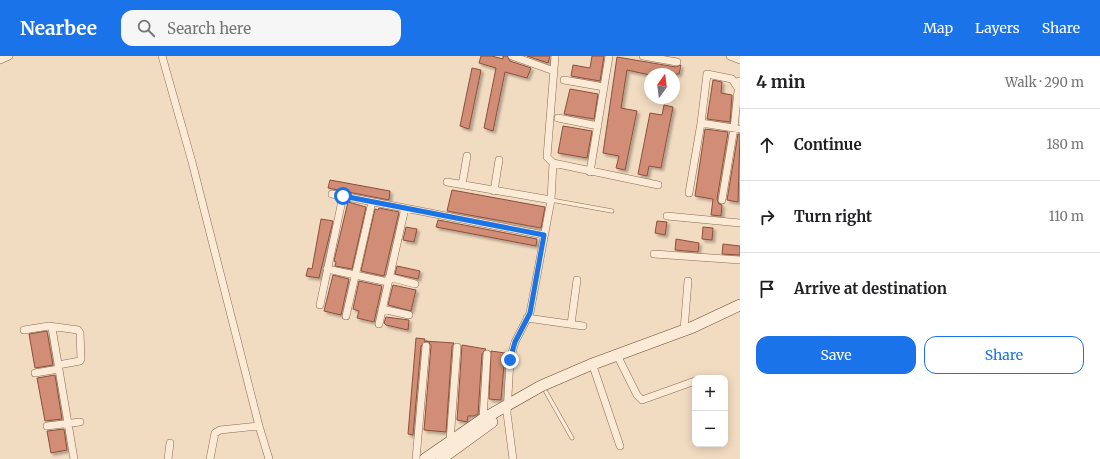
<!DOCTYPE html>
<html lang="en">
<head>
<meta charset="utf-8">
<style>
	:root { --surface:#fff; --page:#f6f6f6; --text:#202124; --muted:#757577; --line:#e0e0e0; --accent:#1a73e8 }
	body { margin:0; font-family:Merriweather,serif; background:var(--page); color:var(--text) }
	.controls { position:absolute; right:12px; bottom:12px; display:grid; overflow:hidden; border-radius:8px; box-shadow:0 2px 10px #0003 }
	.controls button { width:36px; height:36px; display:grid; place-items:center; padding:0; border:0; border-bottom:1px solid var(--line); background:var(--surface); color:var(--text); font:20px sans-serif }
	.compass { position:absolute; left:644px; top:12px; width:36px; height:36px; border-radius:50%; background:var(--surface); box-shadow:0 2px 10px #0003; rotate:14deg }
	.stop { position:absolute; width:12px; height:12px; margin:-9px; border:3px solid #1a73e8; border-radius:50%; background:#fff }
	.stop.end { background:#1a73e8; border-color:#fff; box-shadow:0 1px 4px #0008 }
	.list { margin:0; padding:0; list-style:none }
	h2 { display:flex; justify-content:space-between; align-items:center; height:52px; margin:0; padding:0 16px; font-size:17px }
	h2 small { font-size:13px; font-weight:400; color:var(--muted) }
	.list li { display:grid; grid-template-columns:26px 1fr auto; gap:12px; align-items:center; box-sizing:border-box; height:72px; padding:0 16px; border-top:1px solid var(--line) }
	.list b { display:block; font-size:15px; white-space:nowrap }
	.list em { font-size:13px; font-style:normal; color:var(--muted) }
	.actions { display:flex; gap:8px; padding:12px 16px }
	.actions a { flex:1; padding:9px 0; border:1px solid var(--accent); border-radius:12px; text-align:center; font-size:14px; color:var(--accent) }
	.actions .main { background:var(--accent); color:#fff }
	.icon { flex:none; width:22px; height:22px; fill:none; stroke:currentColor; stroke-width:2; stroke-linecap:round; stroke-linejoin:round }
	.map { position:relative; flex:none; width:740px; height:403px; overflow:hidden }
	header { display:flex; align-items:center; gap:24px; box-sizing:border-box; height:56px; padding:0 20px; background:var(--accent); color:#fff }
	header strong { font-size:19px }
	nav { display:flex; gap:22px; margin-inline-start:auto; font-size:14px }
	.search { width:280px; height:36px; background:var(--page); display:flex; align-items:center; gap:10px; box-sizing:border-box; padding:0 14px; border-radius:12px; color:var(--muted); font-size:15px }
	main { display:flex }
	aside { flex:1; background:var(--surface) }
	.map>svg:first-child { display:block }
</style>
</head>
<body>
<header>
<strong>Nearbee</strong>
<div class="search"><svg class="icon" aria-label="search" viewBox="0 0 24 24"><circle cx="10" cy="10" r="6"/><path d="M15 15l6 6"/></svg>Search here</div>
<nav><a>Map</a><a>Layers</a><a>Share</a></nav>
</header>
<main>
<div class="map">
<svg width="740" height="403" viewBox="0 0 740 403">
	<defs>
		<filter id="shadow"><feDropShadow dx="2.5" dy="2.5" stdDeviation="1" flood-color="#0004"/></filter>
	</defs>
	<rect width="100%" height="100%" fill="#f1dbc1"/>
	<path fill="#d18d74" stroke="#8c4f3b" filter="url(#shadow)" d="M481 0H492L503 3V0H507L510 5 531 12 527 22 505 16 493 75 484 72 496 12 479 7Z
		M527 0H550L548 7Z
		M592 0H604L600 25 571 20 573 9 590 12Z
		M617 1 676 11 681 9 679 18 650 19 627 14 621 52 637 55 625 114 616 112 619 100 603 97Z
		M472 12 481 14 469 73 460 70Z
		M713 24 722 26 721 37 732 39 730 66 707 63Z
		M570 33 598 38 594 63 564 58Z
		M664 49 673 51 661 112 649 110 647 120 638 118 650 57 662 59Z
		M563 70 592 75 587 102 558 97Z
		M705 73 728 76 717 143 719 148 722 149 721 160 711 159 713 143 695 140Z
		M738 78H740L738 146 727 144Z
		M330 124 390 135 389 144 328 132Z
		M452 134 545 151 541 172 447 155Z
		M348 146 366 151 352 213 335 210 336 206 334 205Z
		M379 152 399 156 384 220 361 215 375 153 378 154Z
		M321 163 333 165 319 222 306 220 308 212 312 213Z
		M438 164 537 183 536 190 436 171Z
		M657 165 667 166 665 179 655 177Z
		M406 171 417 173 414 186 403 184Z
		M703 171 713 172 712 184 702 183Z
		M676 183 699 187 698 196 675 194Z
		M723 188 740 190V199L722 198Z
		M397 210 420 215 418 223 395 218Z
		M333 219 349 223 341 259 324 255Z
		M359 225 382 230 374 266 357 262 359 255 353 253Z
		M393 229 416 234 411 255 388 249Z
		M386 261 409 264 408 274 386 269 384 267Z
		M47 275 53 309 35 312 29 278Z
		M416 282 425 283 424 285 454 287 452 291 446 376 424 374 431 290 429 286 426 285 421 290 413 379 408 378Z
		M462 289 486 293 482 298 478 358 474 360H468L467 366 457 364Z
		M491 295 505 297 501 344 489 343Z
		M55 319 62 363 45 365 37 322Z
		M64 373 67 394 51 397 47 375Z"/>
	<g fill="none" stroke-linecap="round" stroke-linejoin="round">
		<g stroke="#8b6b57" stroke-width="4.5">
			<path id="lane" d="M551 144 612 155
				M546 336 572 382"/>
		</g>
		<g stroke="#8b6b57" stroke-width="8">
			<path id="street" d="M162 0 192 106 259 370 269 403
				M512 0 554 15
				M555 0 547 101 553 107 658 129
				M643 0 677 6
				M730 0 740 4
				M0 4 9 0
				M564 24 604 31
				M558 62 598 70
				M701 67 707 18 732 23 738 32
				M590 116 609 0
				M447 126 551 144
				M462 129 467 100
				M494 135 499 104
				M689 137 701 67 740 73
				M332 138 544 179
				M722 144 734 72 739 25
				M667 160 740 167
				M654 198 740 204
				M327 213 388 226
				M389 221 415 228
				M320 249 343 140
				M382 253 409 259
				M346 260 372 146
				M527 262 583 270
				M379 268 405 152
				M571 268 577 224
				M52 272 74 403
				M24 274 49 270 78 274 80 277 81 303 80 305 58 309
				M684 274 688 225
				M620 305 637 339 642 344 695 325
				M594 313 620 390
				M35 317 59 313
				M483 363 487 298
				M47 370 80 366
				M450 385 457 291
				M168 403 170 387
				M210 403 215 377 220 374 259 370
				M416 403 426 290
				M513 403 507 357 510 304 515 286 530 257 551 144 553 107"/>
		</g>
		<g stroke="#6d4c3a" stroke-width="12">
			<path id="secondary" d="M425 403 483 363 541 330 590 309 693 271 740 249
				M441 403 492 366"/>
		</g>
		<use href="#lane" stroke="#fbead5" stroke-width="3.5"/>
		<use href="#street" stroke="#fbead5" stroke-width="7"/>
		<use href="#secondary" stroke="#fbead5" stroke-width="11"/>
	</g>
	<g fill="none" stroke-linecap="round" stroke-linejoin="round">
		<path stroke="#1a73e8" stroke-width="5" d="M343 140 544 179 530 257 515 286 510 304"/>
	</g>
</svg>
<div class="controls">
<button>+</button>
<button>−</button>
</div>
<svg class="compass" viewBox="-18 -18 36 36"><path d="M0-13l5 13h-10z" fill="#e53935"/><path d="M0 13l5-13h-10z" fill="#757577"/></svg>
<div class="stop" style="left:343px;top:140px"></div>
<div class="stop end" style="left:510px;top:304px"></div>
</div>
<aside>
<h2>4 min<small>Walk · 290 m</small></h2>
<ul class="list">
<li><svg class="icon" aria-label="ahead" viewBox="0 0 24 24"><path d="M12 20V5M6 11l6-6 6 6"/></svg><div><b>Continue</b></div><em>180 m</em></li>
<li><svg class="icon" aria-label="right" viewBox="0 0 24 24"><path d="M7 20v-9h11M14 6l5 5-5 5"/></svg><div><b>Turn right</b></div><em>110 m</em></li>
<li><svg class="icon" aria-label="arrive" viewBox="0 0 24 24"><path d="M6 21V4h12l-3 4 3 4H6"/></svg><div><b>Arrive at destination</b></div></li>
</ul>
<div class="actions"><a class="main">Save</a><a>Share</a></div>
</aside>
</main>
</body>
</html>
